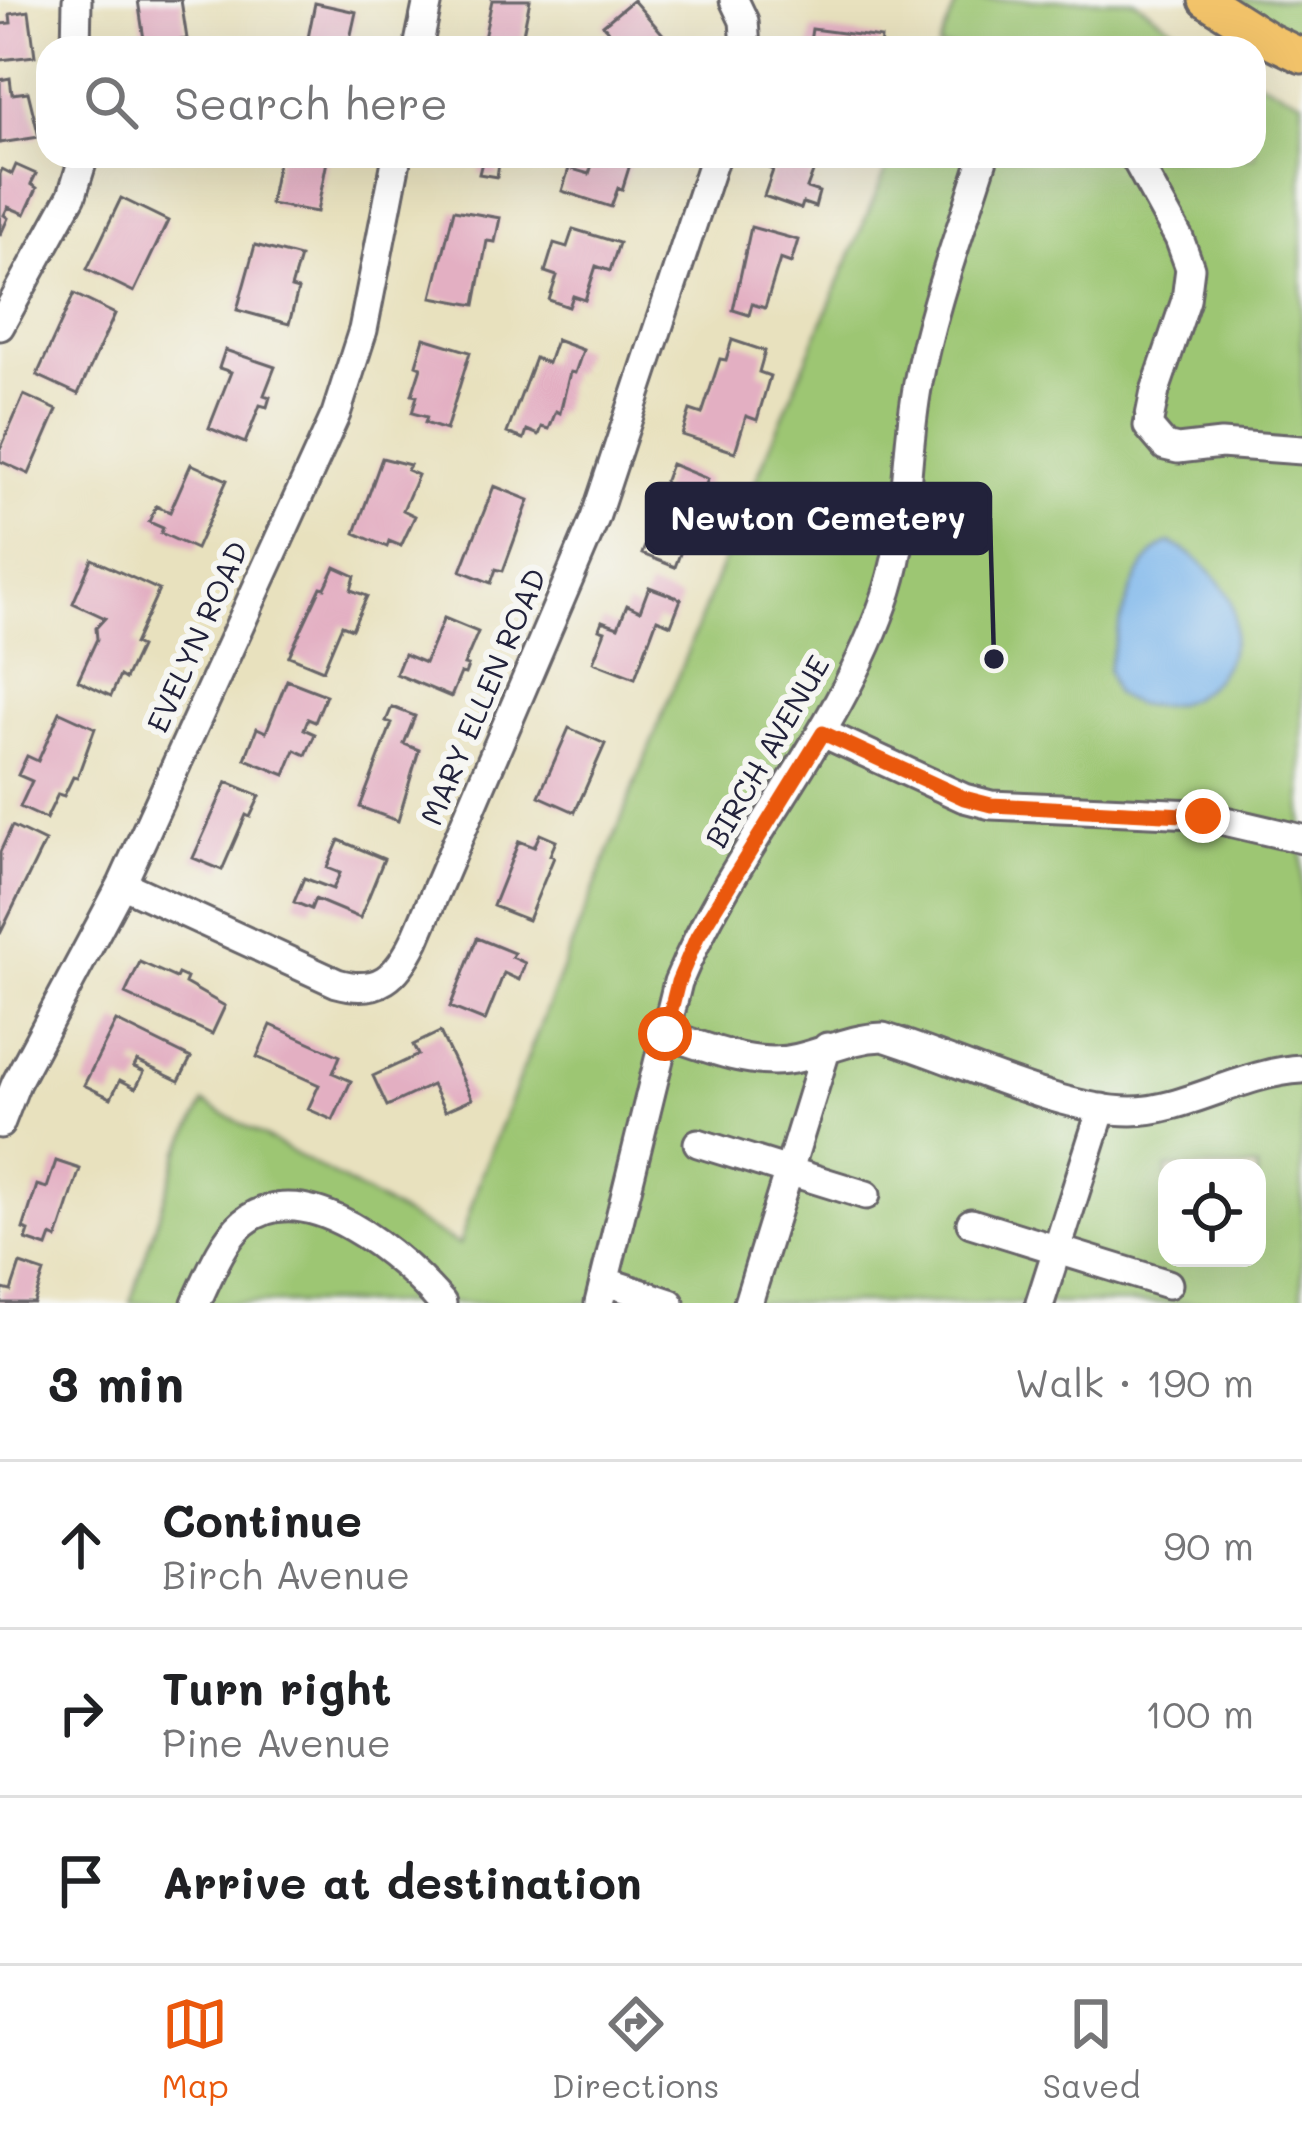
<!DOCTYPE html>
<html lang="en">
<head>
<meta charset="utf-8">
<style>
	:root { --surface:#fff; --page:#f6f6f6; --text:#202124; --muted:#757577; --line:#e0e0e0; --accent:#ea580c }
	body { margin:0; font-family:Mali,sans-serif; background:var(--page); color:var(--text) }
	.controls { position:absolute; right:36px; bottom:36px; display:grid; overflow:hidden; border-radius:24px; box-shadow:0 12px 48px #0002 }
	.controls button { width:108px; height:108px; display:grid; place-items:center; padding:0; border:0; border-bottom:3px solid var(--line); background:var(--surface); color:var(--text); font:60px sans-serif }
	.stop { position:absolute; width:36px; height:36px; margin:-27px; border:9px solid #ea580c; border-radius:50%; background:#fff }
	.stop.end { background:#ea580c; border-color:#fff; box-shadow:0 3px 12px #0008 }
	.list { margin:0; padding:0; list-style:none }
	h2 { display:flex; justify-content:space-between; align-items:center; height:156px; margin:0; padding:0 48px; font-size:51px }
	h2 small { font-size:39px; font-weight:400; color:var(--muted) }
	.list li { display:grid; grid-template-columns:78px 1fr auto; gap:36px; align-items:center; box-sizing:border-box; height:168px; padding:0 48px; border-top:3px solid var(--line) }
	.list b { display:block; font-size:45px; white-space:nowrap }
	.list p { margin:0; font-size:39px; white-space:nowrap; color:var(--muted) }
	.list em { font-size:39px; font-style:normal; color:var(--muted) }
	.icon { flex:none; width:66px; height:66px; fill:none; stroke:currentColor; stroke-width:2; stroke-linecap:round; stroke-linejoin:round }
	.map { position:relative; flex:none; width:1302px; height:1303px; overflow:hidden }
	.search { position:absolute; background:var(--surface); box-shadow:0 12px 48px #0002; left:36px; right:36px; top:36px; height:132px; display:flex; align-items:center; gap:30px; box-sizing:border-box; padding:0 42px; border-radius:36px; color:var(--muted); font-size:45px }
	.sheet { height:660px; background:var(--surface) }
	nav { display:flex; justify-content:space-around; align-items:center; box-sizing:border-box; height:168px; border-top:3px solid var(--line); background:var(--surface); font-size:33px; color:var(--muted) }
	nav a { display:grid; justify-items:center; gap:6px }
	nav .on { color:var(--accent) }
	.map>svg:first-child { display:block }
</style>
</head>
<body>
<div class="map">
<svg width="1302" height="1303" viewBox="0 0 1302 1303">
	<rect width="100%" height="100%" fill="#f6f6f2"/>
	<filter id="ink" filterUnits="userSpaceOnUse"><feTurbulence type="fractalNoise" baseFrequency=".00833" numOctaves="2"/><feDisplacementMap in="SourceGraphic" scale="24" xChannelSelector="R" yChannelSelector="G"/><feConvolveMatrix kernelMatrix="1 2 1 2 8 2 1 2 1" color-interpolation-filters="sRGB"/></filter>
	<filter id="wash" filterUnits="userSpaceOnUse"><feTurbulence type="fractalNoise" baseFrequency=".004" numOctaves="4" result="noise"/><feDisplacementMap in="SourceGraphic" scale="48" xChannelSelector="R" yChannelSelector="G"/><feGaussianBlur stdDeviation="2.7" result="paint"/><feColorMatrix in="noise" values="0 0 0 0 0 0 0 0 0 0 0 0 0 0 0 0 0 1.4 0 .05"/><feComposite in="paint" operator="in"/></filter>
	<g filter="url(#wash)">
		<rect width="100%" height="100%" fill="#e8e1be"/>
		<path fill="#9dc673" stroke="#607457" stroke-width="3" fill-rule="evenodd" d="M958 0H1134L1202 48H938Z
			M1206 0H1302V56Z
			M1254 79 1302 100V1303H130L179 1153 204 1103 459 1245 482 1173 742 513 892 156H1254ZM1167 1168H1257V1258H1167Z"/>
		<path fill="#7ab5eb" stroke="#4e6c93" stroke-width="3" d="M1170 543C1192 552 1220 576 1230 599 1249 649 1209 707 1157 706 1140 705 1126 704 1114 692L1108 670 1110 660C1119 627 1135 554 1170 543Z"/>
		<g id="blocks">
			<path fill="#e3afc2" d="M138 0H181L187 39 145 46Z
				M492 0H530L520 48H482Z
				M633 0 675 48H623L603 25Z
				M315 3 356 12 348 48H306Z
				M29 11 35 56 0 60V24L11 23 10 14Z
				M812 29 881 38 880 48H809Z
				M10 78 12 94 28 92 39 137 0 143V80Z
				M279 156H328L317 212 270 204Z
				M463 156H500L497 177 479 174 482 162Z
				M595 156H649L647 162 632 158 622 190 618 188 611 207 562 191 569 168 589 174Z
				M772 156H819L807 188 819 192 815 207 803 203 801 209 764 196 773 170 768 168Z
				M16 165 36 174 31 184 37 188 25 214 8 207 4 215 8 218 0 236V174L2 169 12 174Z
				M121 198 168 221 134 292 87 269Z
				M454 210 500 218 495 242 487 241 475 305 432 297Z
				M751 227 798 240 791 263 780 259 765 308 752 304 749 315 733 310Z
				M573 229 619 243 610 271 596 266 585 300 573 296 569 307 549 300 557 276 545 272 554 243 567 247Z
				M255 245 300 257 291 288 298 290 289 324 237 310Z
				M74 294 115 314 78 394 37 375Z
				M424 338 470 352 446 430 425 423 427 417 412 413 417 396 412 395 421 367 416 365Z
				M556 340 583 350 575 373 570 372 560 413 556 411 549 429 542 427 539 435 527 430 524 439 507 433 535 358 548 363Z
				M732 340 765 351 759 372 770 376 757 420 746 416 735 452 682 435 690 410 702 414 720 359 726 360Z
				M225 350 275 367 264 395 270 397 267 407 260 405 245 443 209 428 231 372 219 368Z
				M24 395 57 410 29 474 0 461V450Z
				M382 458 410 465 407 470 418 475 403 510 415 516 401 546 389 541 387 547 355 533Z
				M191 464 227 480 196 549 161 533 163 528 149 522 156 506 170 512Z
				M671 464 708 479 675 567 642 554 665 493 661 491Z
				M494 486 529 500 503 571 496 569 491 583 461 571Z
				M92 559 159 590 134 644 140 647 125 679 120 676 111 696 78 680 97 639 96 628 105 618 73 603Z
				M335 567 355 576 351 590 367 596 352 629 342 625 323 670 289 656 321 587 325 588Z
				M649 587 681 599 671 625 657 619 635 678 593 662 605 631 599 629 602 621 618 627 627 605 640 611Z
				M444 618 478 632 464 665 468 666 465 674 461 673 451 697 396 674 404 654 425 663Z
				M287 680 326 695 315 722 308 719 304 729 315 734 306 755 295 750 285 775 245 759 257 728 266 732Z
				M392 707 415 716 404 744 419 750 398 821 360 807 392 723 386 721Z
				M60 712 95 728 77 778 73 777 64 796 58 794 46 819 20 807 32 781 18 775 27 756 38 761Z
				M569 728 605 744 575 812 539 796Z
				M227 782 260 796 250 817 246 815 222 870 193 858Z
				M12 826 45 842 0 934V852Z
				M540 834 556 841 550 855 554 857 528 920 493 906 519 841 534 847Z
				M339 840 384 859 360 918 315 899 311 909 294 902 304 878 333 889 340 873 327 868Z
				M477 938 514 953 512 957 525 963 519 980 504 973 485 1021 450 1007Z
				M140 962 176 978 178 974 187 978 185 983 225 1006 212 1034 125 994Z
				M116 1021 191 1058 179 1081 137 1061 134 1067 144 1072 136 1088 120 1080 111 1098 84 1085Z
				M271 1025 340 1056 333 1073 351 1081 333 1120 308 1109 319 1085 257 1057Z
				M440 1032 472 1099 445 1111 432 1085 387 1106 373 1076 418 1055 413 1045Z
				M56 1161 80 1169 57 1239 51 1236 47 1247 26 1240 29 1231 23 1229 37 1185 47 1188Z
				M20 1264 44 1272 34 1303H0L3 1289 11 1291Z"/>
		</g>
	</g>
	<g filter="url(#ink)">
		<use href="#blocks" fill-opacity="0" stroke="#676569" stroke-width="3"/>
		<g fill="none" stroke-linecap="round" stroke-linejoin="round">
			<g stroke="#676569" stroke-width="33">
				<path id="minor" d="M734 0 744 21 746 48
					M76 48 77 0
					M418 48 428 0
					M1134 156 1179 238 1190 268 1186 300 1155 391 1148 426 1165 446 1178 449 1221 444 1302 450
					M0 326 72 195 84 156
					M823 733 964 798 991 805 1195 814 1302 839
					M122 884 337 983C379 995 397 977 415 940L595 518 715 156
					M665 1034C706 1047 755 1069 798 1058 828 1051 851 1038 883 1037 954 1058 1060 1111 1131 1111 1186 1111 1242 1072 1302 1069
					M0 1124 16 1083 122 884 336 414 363 330 397 156
					M698 1143 866 1195
					M971 1223 1168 1284
					M604 1281 670 1303
					M196 1303C208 1278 222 1241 243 1223 305 1171 404 1258 442 1303
					M599 1303 678 982C735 845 842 733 888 590 909 523 905 451 918 383 931 309 962 228 984 156
					M748 1303 827 1047
					M1040 1303 1102 1108"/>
			</g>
			<g stroke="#676569" stroke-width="39">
				<path id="major" d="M1206 0 1269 40 1302 56"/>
			</g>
			<use href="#minor" stroke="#fff" stroke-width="27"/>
			<use href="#major" stroke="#f2c36a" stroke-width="33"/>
		</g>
	</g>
	<g fill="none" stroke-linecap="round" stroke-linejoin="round" filter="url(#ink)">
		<path stroke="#ea580c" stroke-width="15" d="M665 1034 678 982 697 937 823 733 964 798 991 805 1203 816"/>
	</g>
	<g text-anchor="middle" stroke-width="12" stroke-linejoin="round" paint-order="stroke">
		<g font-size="30" fill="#22223b" stroke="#f6f6f2">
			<text transform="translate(198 637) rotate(-66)" y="10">EVELYN ROAD</text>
			<text transform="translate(484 697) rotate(-67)" y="10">MARY ELLEN ROAD</text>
			<text transform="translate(768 752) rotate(-60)" y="10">BIRCH AVENUE</text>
		</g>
	</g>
	<path fill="none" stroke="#22223b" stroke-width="4.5" d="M994 659L990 518"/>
	<circle fill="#22223b" stroke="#f6f6f2" stroke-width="4.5" cx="994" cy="659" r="12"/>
	<rect fill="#22223b" stroke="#22223b" stroke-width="4.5" x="647" y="484" width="343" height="69" rx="12"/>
	<g font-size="33" text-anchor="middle" font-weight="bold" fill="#fff">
		<text x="818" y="530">Newton Cemetery</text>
	</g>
</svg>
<div class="controls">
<button><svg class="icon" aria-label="locate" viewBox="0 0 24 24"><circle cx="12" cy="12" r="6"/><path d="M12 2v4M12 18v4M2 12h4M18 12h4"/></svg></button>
</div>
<div class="stop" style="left:665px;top:1034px"></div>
<div class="stop end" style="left:1203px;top:816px"></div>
<div class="search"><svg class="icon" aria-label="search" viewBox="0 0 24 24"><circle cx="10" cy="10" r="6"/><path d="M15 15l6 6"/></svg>Search here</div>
</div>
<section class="sheet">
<h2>3 min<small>Walk · 190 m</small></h2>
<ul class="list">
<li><svg class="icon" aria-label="ahead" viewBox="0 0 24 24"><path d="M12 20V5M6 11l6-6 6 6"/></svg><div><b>Continue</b><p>Birch Avenue</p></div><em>90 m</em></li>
<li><svg class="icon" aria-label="right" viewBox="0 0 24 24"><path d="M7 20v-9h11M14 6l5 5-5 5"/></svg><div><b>Turn right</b><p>Pine Avenue</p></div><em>100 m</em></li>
<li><svg class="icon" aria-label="arrive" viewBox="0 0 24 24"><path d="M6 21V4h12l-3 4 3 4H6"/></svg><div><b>Arrive at destination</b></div></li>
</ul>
</section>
<nav>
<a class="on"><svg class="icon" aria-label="map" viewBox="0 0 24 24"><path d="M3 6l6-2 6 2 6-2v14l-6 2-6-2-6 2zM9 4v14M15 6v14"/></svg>Map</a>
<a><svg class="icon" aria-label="directions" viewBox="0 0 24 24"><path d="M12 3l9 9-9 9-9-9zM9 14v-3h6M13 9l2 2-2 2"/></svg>Directions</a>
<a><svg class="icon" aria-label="saved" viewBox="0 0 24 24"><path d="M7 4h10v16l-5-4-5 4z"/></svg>Saved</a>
</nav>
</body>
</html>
